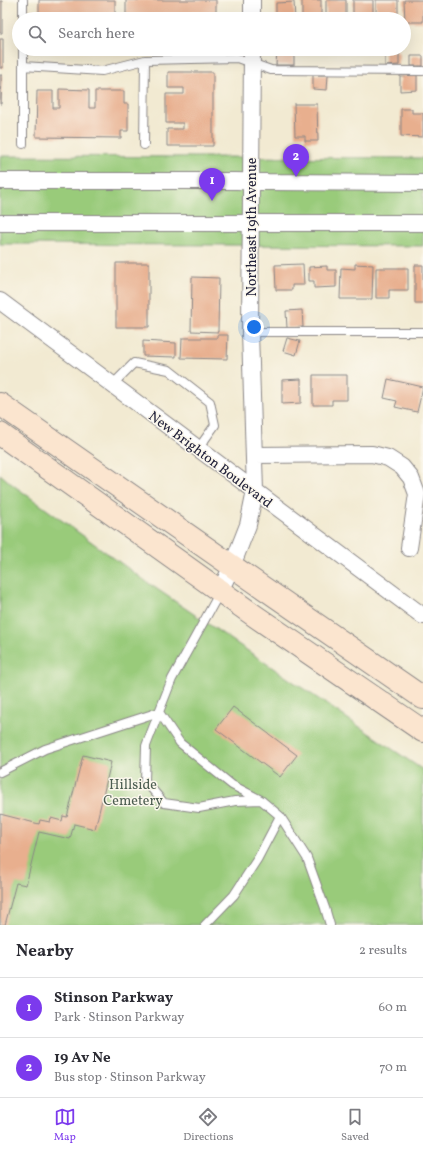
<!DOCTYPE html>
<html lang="en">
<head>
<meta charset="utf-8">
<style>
	:root { --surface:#fff; --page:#f2f2f3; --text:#2b2b33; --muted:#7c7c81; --line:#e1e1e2; --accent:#7c3aed }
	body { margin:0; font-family:Vollkorn,serif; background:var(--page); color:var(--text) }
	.you { position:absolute; left:254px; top:327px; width:14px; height:14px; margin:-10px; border:3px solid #fff; border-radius:50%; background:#1a73e8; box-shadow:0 0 0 6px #1a73e833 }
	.badge { display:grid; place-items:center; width:26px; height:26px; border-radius:50%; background:var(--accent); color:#fff; font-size:13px; font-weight:700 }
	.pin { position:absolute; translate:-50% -33px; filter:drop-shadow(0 1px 2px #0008) }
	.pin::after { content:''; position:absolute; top:21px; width:14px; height:12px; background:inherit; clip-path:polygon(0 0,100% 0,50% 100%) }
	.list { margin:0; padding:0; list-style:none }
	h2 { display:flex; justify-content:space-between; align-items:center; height:52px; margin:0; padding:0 16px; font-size:17px }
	h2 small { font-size:13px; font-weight:400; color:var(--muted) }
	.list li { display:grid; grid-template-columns:26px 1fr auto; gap:12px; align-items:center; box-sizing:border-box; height:60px; padding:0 16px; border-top:1px solid var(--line) }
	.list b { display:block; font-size:15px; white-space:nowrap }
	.list p { margin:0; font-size:13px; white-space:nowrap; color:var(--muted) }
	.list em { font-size:13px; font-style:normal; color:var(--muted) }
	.icon { flex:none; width:22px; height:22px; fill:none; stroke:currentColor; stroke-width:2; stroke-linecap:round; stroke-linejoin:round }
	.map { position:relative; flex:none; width:423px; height:925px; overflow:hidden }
	.search { position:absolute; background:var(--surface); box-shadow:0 4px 16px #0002; left:12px; right:12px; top:12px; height:44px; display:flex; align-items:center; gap:10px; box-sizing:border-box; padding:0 14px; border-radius:22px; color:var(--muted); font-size:15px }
	.sheet { height:172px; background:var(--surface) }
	nav { display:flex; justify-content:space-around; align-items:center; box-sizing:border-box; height:56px; border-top:1px solid var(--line); background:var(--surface); font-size:11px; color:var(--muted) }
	nav a { display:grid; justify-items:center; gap:2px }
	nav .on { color:var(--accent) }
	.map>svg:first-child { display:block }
</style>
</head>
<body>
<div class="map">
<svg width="423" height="925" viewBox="0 0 423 925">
	<rect width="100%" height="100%" fill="#fbf7ec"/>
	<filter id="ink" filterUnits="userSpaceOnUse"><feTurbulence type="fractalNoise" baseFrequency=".025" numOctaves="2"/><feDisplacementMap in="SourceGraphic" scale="8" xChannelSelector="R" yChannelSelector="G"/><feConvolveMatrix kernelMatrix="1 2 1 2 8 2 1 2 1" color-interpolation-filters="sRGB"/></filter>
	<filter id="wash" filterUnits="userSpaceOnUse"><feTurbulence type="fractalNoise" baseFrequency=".012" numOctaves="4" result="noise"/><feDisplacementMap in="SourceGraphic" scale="16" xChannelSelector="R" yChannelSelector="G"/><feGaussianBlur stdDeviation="0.9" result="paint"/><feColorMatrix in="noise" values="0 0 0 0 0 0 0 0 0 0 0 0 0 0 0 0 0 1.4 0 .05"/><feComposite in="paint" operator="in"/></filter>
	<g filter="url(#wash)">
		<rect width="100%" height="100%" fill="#f2ead2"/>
		<path fill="#99cb7a" stroke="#5e765a" d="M0 156 423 158V246L0 244Z
			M0 474 13 485 151 585 423 770V925H0Z"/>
		<g id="blocks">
			<path fill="#e8af8e" d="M39 0H115V19H39Z
				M126 0H216V19H126Z
				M302 0H321V19H302Z
				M326 0H346V19H326Z
				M353 0H373V19H353Z
				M376 0H398V19H376Z
				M404 0H423V22H405Z
				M0 1H2V33H0Z
				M294 2 295 19H276V3Z
				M0 39H3V68H0Z
				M277 49H294V65H276Z
				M385 51H399V65L385 66Z
				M411 56H423V66H411Z
				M168 72H213V146H167V129H183V123H166V94H184V88H168Z
				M0 75H2L1 104H0Z
				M313 75H328L327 90 313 89Z
				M417 75V90L400 91V76Z
				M59 89 89 90V108H95V91H124V104H128V131H121V138L36 137 37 91H53V108H59Z
				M294 104H317L318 141H305V136H295Z
				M401 109H412V113H423V137L401 136Z
				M116 263H149V327H116Z
				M303 264 304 285H292V290H276L275 265Z
				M355 264 373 265 372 299H340L341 268 355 269Z
				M415 265H423V303H415Z
				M327 266V270H336V287L314 288V281H309V267Z
				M376 268H408V290H389V298H376Z
				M192 277 219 278 218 332 191 331Z
				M302 310 303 327 287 328 286 311Z
				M217 335H228L227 359 181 358 182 338H217Z
				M287 338 300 341 296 355 283 351Z
				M143 341 176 343V357L143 356Z
				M313 375H347V400H332V405H313Z
				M301 379V403L282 404V380Z
				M388 379 423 387 417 412 395 407 397 401 384 398Z
				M233 707 297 755 280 777 216 729Z
				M83 755 111 762 95 829 74 824 70 839 39 832 26 885 16 883 5 925H0V814L39 824 40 820 50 822 51 818 62 821 63 816 67 817Z"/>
		</g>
	</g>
	<g filter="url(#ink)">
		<use href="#blocks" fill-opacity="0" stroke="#8a8686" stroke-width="1"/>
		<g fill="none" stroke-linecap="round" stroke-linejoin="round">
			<g stroke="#8a8686" stroke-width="10">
				<path id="lane" d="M23 0V19
					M23 49V144
					M23 66 102 71 145 60 237 58 271 70 423 71
					M144 145 145 60
					M250 332H423
					M112 385 134 363 169 370 210 402 215 425 198 449
					M220 592 172 679 159 712 146 746 145 781 164 803 199 808 235 801 261 800 280 816 307 858 325 908 330 925
					M0 772 45 749 159 712 180 743 232 785 261 800
					M205 925 234 895 258 858 280 816"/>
			</g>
			<g stroke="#8a8686" stroke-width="18">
				<path id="street" d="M252 0V19
					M0 181H236L268 182 423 183
					M0 223H423
					M0 301 423 616
					M254 455 372 454 388 458 402 467 411 478 417 494 409 548
					M220 591 232 566 248 525 255 491 250 332 252 49"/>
			</g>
			<g stroke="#8a8686" stroke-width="24">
				<path id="secondary" d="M0 404 255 582 423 698
					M0 434 255 616 423 731"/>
			</g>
			<use href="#lane" stroke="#fff" stroke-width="8"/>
			<use href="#street" stroke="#fff" stroke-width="16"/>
			<use href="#secondary" stroke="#fbe5cf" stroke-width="22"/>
		</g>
	</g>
	<g text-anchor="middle" stroke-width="3" stroke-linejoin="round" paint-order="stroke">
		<g font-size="14" fill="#22223b" stroke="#fbf7ec">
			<text transform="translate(251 227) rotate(-90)" y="5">Northeast 19th Avenue</text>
			<text transform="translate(211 459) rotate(37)" y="5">New Brighton Boulevard</text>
		</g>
		<g font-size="14" fill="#4c5d51" stroke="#fbf7ec">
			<text x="133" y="789">Hillside<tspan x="133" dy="16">Cemetery</tspan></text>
		</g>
	</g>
</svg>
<div class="you"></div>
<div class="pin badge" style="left:212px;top:201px">1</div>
<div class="pin badge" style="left:296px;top:177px">2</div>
<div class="search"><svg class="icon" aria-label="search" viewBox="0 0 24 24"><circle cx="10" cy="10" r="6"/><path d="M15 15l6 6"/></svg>Search here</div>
</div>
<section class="sheet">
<h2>Nearby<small>2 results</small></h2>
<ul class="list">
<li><span class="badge">1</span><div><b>Stinson Parkway</b><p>Park · Stinson Parkway</p></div><em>60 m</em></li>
<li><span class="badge">2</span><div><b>19 Av Ne</b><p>Bus stop · Stinson Parkway</p></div><em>70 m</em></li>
</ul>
</section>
<nav>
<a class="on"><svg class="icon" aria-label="map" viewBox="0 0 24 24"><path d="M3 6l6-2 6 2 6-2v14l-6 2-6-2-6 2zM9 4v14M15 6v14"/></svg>Map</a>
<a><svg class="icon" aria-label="directions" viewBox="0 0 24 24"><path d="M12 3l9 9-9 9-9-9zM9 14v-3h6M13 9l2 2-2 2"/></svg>Directions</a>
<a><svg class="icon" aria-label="saved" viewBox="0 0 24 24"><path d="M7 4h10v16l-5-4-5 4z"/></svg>Saved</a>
</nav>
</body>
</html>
